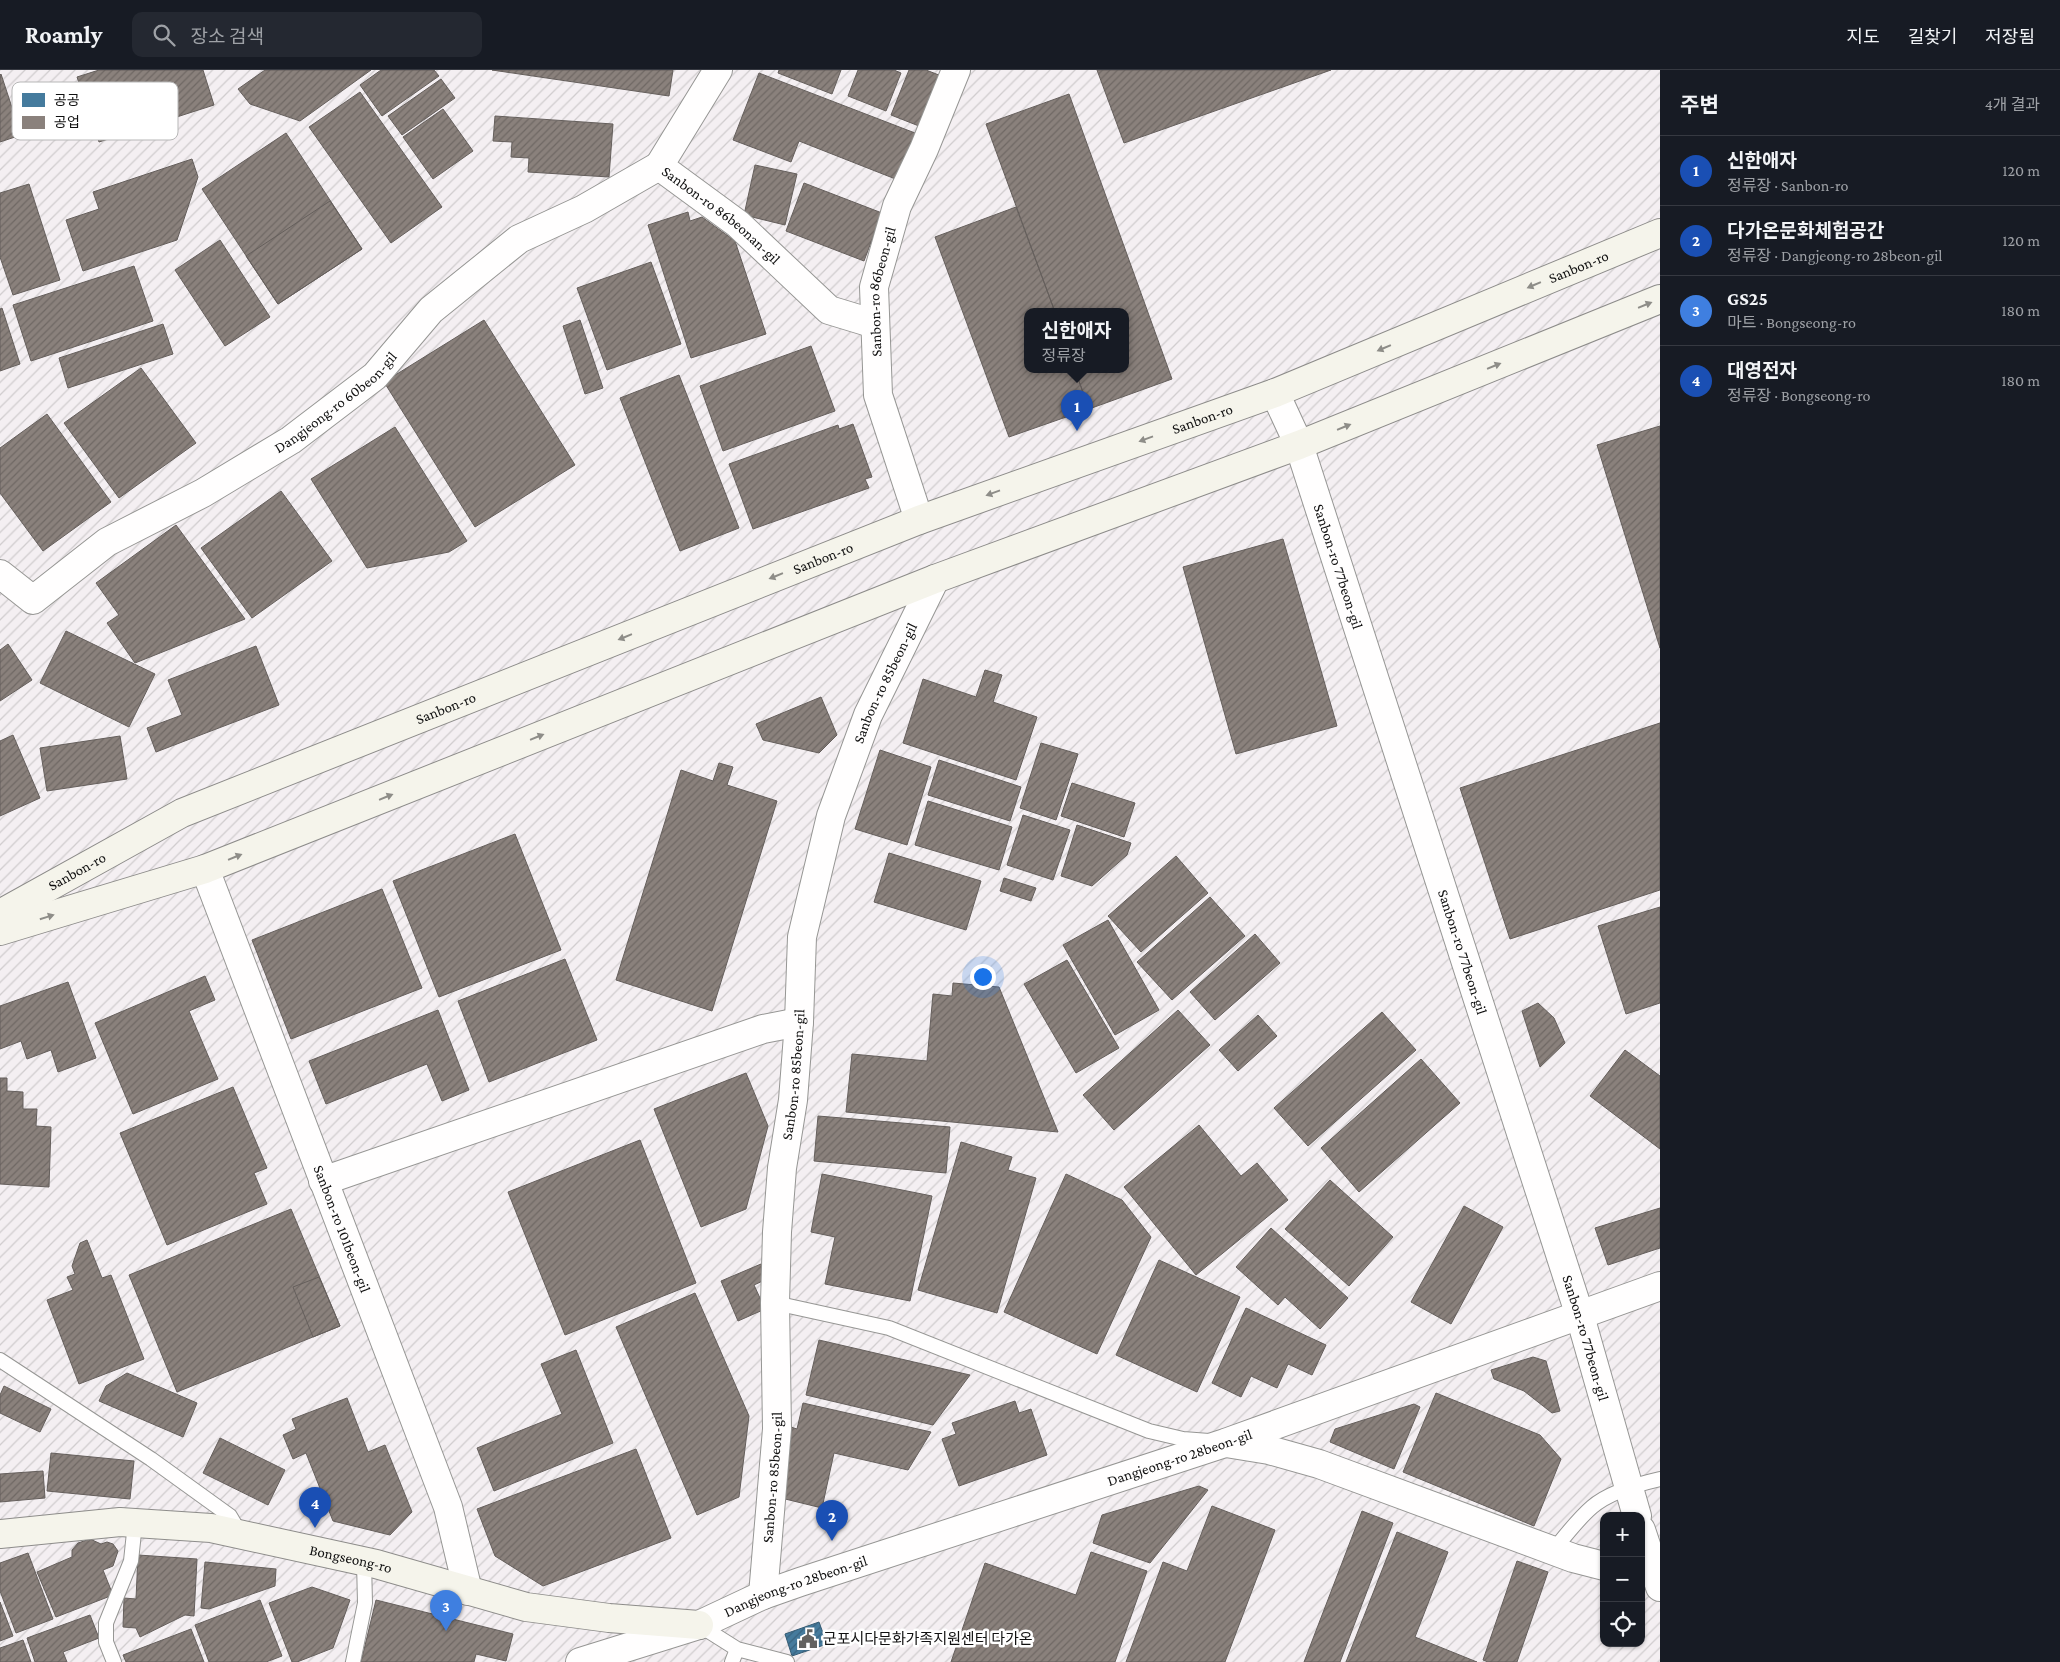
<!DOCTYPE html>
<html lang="ko">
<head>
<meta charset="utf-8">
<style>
	:root { --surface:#171b24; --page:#242831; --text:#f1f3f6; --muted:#9ea1a6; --line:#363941; --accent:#b1b2b2 }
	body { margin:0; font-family:"Crimson Pro","Noto Sans KR",serif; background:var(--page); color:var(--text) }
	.controls { position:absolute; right:15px; bottom:15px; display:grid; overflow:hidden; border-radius:10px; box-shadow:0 1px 4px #0004 }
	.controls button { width:45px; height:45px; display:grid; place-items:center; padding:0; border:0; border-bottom:1px solid var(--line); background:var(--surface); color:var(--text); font:25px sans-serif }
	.you { position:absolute; left:982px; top:906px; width:18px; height:18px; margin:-12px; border:4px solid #fff; border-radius:50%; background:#1a73e8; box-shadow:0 0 0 8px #1a73e833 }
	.badge { display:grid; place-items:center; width:32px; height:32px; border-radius:50%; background:var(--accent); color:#fff; font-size:16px; font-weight:700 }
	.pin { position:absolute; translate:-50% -41px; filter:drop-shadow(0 1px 2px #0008) }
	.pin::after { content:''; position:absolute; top:26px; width:18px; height:15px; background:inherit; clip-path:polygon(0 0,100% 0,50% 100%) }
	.popup { position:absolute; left:1024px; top:238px; width:105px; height:65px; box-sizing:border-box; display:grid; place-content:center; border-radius:10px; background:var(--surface); filter:drop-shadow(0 1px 4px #0005); font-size:16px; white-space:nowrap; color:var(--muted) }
	.popup b { font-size:19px; color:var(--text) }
	.popup::after { content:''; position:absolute; left:50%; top:100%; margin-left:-10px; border:10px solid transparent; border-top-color:var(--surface) }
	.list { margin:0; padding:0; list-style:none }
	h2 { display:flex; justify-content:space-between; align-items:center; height:65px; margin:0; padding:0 20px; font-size:21px }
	h2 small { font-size:16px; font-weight:400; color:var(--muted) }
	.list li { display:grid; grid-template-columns:32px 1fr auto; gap:15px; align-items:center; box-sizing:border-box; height:70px; padding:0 20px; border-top:1px solid var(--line) }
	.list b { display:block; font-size:19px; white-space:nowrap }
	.list p { margin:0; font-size:16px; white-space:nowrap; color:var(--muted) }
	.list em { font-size:16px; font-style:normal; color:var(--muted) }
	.icon { flex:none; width:28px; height:28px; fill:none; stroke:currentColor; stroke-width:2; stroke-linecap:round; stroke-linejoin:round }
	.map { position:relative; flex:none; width:1660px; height:1592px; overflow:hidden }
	header { display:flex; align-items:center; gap:30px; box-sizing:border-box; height:70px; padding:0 25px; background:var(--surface); border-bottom:1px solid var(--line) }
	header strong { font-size:24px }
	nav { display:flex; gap:28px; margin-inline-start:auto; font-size:18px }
	.search { width:350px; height:45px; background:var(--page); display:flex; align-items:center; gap:12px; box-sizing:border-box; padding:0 18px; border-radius:10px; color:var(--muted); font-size:19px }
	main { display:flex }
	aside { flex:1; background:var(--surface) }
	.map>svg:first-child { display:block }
</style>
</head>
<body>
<header>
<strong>Roamly</strong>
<div class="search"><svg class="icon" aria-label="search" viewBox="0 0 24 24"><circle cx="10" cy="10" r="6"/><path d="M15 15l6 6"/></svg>장소 검색</div>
<nav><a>지도</a><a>길찾기</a><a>저장됨</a></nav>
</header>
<main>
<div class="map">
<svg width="1660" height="1592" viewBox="0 0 1660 1592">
	<defs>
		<pattern id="industrial-furrows" width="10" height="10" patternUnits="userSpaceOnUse" patternTransform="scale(1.25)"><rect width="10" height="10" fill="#f4eff2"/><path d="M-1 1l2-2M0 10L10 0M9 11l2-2" fill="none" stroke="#d0ccce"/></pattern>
		<pattern id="public-hatch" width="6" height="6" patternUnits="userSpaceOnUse" patternTransform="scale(1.25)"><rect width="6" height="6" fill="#457b9d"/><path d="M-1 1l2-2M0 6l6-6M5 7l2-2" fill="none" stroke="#38637f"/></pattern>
		<pattern id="industry-hatch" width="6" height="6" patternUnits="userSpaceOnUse" patternTransform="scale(1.25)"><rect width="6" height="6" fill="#8a817c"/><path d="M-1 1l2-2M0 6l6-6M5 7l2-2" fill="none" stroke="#6f6864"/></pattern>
	</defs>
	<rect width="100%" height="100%" fill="#fcfbf6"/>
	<path fill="url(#industrial-furrows)" fill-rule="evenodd" d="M0 0H1660V1592H0ZM1028 242H1126V300H1028ZM1604 1446H1641V1573H1604Z"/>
	<path fill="url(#public-hatch)" stroke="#355b73" d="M819 1552 827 1574 792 1586 785 1564Z"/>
	<path fill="url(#industry-hatch)" stroke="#655f5c" d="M99 0H203L214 35 99 72 77 7Z
		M265 0H371L300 51 250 34 238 19Z
		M381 0H434L439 6 382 46 360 15Z
		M492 0H673L669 26Z
		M779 0H841L832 24 778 3Z
		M858 0H894L901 3 886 41 848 26Z
		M909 0H926L944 7 924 58 891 45Z
		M1097 0H1331L1124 73Z
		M759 3 915 63 898 110 799 71 791 92 733 70Z
		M1 4 21 65 0 72V5Z
		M441 9 455 28 402 65 388 46Z
		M360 22 442 137 391 173 309 57Z
		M1069 24 1172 309 1089 339 1075 300H1126V242H1055L986 54Z
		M443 39 473 81 433 109 403 67Z
		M495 46 613 54 609 107 528 102 529 88 511 87 512 72 493 71Z
		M286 63 362 179 278 234 202 119Z
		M192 89 198 107 177 170 83 201 66 150 99 139 93 122Z
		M755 95 797 104 785 155 744 145Z
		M804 113 882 143 864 191 786 161Z
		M29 114 60 210 13 225 0 187V123Z
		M330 131 362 179 278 234 246 186Z
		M1016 137 1055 242H1028V300H1075L1089 339 1009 367 935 167Z
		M688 142 690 151 702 147 735 171 766 264 691 288 648 155Z
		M220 170 270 247 225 276 175 200Z
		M651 192 681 274 607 300 577 218Z
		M134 196 153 251 31 291 13 235Z
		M2 238 20 294 0 301V239Z
		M484 250 575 395 475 457 384 312Z
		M580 250 603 318 585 324 563 256Z
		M163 254 173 284 68 318 59 288Z
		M811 276 835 341 723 381 700 316Z
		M141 298 196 373 119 428 64 353Z
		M679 305 739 458 680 481 620 328Z
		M47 344 111 432 43 481 0 423V378Z
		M853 354 872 407 865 409 869 418 753 459 729 394 838 355 839 359Z
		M1660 356V578L1597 375Z
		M395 357 467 471 449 482 367 498 311 409Z
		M281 421 332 491 252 548 201 478Z
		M176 455 245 549 135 593 107 553 119 545 96 513Z
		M1283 469 1337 656 1236 684 1183 497Z
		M66 561 155 604 129 657 40 613Z
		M8 574 32 610 0 631V580Z
		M256 576 279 635 156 682 147 658 182 645 168 610Z
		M985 600 1002 605 993 632 1037 647 1016 710 903 673 923 609 976 627Z
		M821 627 837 665 819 683 763 670 756 654Z
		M1660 653V820L1510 869 1460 718Z
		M13 665 40 728 0 746V671Z
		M120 666 127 709 47 721 40 678Z
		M1041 673 1078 684 1056 750 1020 738Z
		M880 680 931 697 907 775 855 759Z
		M939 690 1021 717 1010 751 928 725Z
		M719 693 733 697 727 715 777 731 712 941 616 910 681 700 713 711Z
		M1072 713 1135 733 1124 767 1061 746Z
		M928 731 1012 757 999 800 915 775Z
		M1023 745 1070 760 1053 810 1007 795Z
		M1077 755 1131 773 1127 785 1092 816 1061 806Z
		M515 764 561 880 439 927 393 811Z
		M889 783 981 811 966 860 874 832Z
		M1176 786 1208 823 1141 882 1108 846Z
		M1004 808 1036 818 1031 831 1000 821Z
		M382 819 422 918 291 969 252 870Z
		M1210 827 1245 866 1172 930 1137 892Z
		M1660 837V933L1626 944 1598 856Z
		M1108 850 1159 940 1115 965 1063 875Z
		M1255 864 1280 893 1215 950 1190 922Z
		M565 889 597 970 489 1012 458 931Z
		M1067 890 1119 978 1076 1003 1024 914Z
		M205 906 215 930 189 941 218 1009 133 1044 95 953Z
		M68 912 96 988 58 1002 51 980 27 989 21 971 0 979V936Z
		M953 913 999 917 1058 1062 846 1042 852 984 927 991 933 924 952 926Z
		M1538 933 1554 948 1565 973 1540 997 1522 941Z
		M438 940 469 1020 442 1031 427 994 326 1034 309 991Z
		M1178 940 1210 975 1114 1060 1083 1025Z
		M1382 942 1416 980 1308 1076 1274 1038Z
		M1258 945 1277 966 1238 1001 1219 980Z
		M1625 980 1660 1006V1079L1590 1026Z
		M1421 989 1460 1033 1359 1122 1321 1078Z
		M746 1003 768 1056 746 1139 701 1157 654 1039Z
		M0 1008H7V1021L23 1022V1039H37L36 1056 51 1057 49 1117 0 1114Z
		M233 1017 267 1098 254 1103 267 1134 167 1175 120 1063Z
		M818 1046 950 1057 946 1103 814 1091Z
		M1199 1055 1241 1106 1257 1093 1288 1130 1196 1205 1124 1117Z
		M640 1070 696 1213 565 1265 508 1122Z
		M961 1072 1012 1087 1008 1100 1036 1108 997 1243 918 1220Z
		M822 1104 932 1126 910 1231 825 1214 835 1167 811 1162Z
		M1066 1104 1122 1130 1151 1167 1097 1284 1004 1242Z
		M1330 1110 1393 1167 1349 1216 1285 1159Z
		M1464 1136 1503 1157 1451 1254 1411 1232Z
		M1660 1138V1178L1608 1195 1595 1158Z
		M291 1139 340 1256 177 1322 129 1205Z
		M1271 1158 1348 1228 1320 1259 1285 1227 1278 1235 1236 1197Z
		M87 1170 102 1208 111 1205 144 1289 79 1314 47 1230 73 1220 67 1207 75 1204 72 1196 80 1173Z
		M1159 1190 1240 1227 1197 1322 1116 1285Z
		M761 1194 767 1209 754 1215 765 1239 738 1251 721 1211Z
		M319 1207 340 1256 313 1267 293 1217Z
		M695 1223 749 1346 739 1427 697 1445 616 1257Z
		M1246 1238 1326 1275 1312 1305 1288 1294 1277 1318 1251 1306 1241 1327 1212 1313Z
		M819 1270 970 1305 933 1355 806 1325Z
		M576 1280 613 1373 494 1421 477 1378 562 1344 541 1294Z
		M1533 1287 1546 1291 1560 1341 1552 1343 1524 1321 1494 1309 1491 1300Z
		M127 1303 197 1333 183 1367 99 1331 106 1316Z
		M4 1316 51 1339 40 1362 0 1343V1325Z
		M1436 1323 1540 1365 1561 1389 1534 1456 1403 1402Z
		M347 1328 368 1382 385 1375 412 1442 390 1465 333 1451 306 1383 293 1389 283 1365 296 1359 292 1349Z
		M1015 1331 1019 1343 1031 1339 1047 1385 959 1416 942 1369 956 1364 952 1353Z
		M803 1333 931 1362 908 1400 834 1383 822 1438 777 1427 788 1356 797 1359Z
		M1414 1334 1420 1337 1394 1399 1330 1372 1335 1359Z
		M220 1368 285 1400 268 1435 203 1403Z
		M636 1379 671 1468 543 1516 495 1486 477 1439Z
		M51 1383 134 1391 130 1429 47 1421Z
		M43 1401 45 1428 0 1432V1404Z
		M1199 1416 1208 1420 1150 1493 1093 1473 1102 1445Z
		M1212 1436 1275 1460 1225 1592H1126L1163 1492 1187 1501Z
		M1362 1441 1393 1453 1340 1592H1304Z
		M1397 1462 1448 1482 1415 1567 1477 1592H1346Z
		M90 1469 101 1474 107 1472 113 1474 118 1481 113 1496 103 1500 113 1525 56 1547 37 1502 72 1487V1480L78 1473Z
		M1091 1482 1147 1501 1115 1592H951L985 1493 1076 1525Z
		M28 1483 53 1549 16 1563 0 1521V1493Z
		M138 1485 197 1489 194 1546 185 1545 140 1567 136 1558 123 1557 124 1528 136 1529Z
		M1517 1491 1548 1502 1517 1592H1488L1483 1590Z
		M205 1492 276 1499 275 1516 209 1539 201 1538Z
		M312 1517 350 1530 333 1578 297 1592H292L269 1533Z
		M260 1530 282 1586 266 1592H209L195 1555Z
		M376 1530 513 1564 506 1591 476 1584 474 1592H361Z
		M0 1532 13 1566 0 1571Z
		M90 1545 99 1568 63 1582 67 1592H35L27 1568Z
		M191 1559 204 1592H126L123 1585Z
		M23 1570 31 1592H0V1578Z"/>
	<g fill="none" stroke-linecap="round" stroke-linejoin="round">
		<g stroke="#969694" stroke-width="16">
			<path id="lane" d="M775 1233 889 1258 1149 1361 1183 1369 1209 1371
				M0 1290 151 1389 230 1446 240 1463
				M1553 1481C1565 1466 1577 1450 1592 1437 1609 1422 1638 1414 1660 1409
				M699 1555 737 1579 787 1592
				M114 1592 106 1572V1553L131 1491 135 1453
				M353 1592 365 1533 364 1492
				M732 1592 737 1579"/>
		</g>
		<g stroke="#969694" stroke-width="30">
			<g id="street">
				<path id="s1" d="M718 0 659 96 738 154 829 240 875 254"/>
				<path id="s2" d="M1275 323 1299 375 1580 1246 1637 1446"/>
				<path id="s3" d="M919 450 878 325 874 217 897 136 924 79 956 0"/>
				<path id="s4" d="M0 504 33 530 107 472 203 423 291 370 375 306 431 240 519 169 584 139 659 96"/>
				<path id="s5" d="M205 799 448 1437 468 1521"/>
				<path d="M323 1111 763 959 799 952"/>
				<path d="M1226 1373 1269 1380 1319 1394 1573 1488 1604 1496"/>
				<path d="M1641 1460 1660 1517"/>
				<path id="s6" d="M763 1525 777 1359 775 1233 777 1162 782 1098 793 1030 799 952 802 867 831 746 868 645 935 509"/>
				<path id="s7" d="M580 1592 699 1555 763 1525 800 1512 1225 1373 1660 1216"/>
			</g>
		</g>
		<g stroke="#8d8c8a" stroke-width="30">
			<g id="secondary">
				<path id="s8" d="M0 844 182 743 919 450 1275 323 1660 163"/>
				<path d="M0 861 205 799 935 509 1299 375 1660 229"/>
				<path id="s9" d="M0 1464 120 1452 211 1458 376 1494 526 1537 609 1548 699 1555"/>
			</g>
		</g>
		<use href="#lane" stroke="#fffefe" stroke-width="14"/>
		<use href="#street" stroke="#fffefe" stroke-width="28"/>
		<use href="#secondary" stroke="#f5f4eb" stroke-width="28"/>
	</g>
	<defs><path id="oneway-solid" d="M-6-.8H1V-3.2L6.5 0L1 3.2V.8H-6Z" transform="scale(1.25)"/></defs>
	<g fill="#8e8d88">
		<use href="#oneway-solid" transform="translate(1534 215) rotate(157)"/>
		<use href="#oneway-solid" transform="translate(1645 235) rotate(-22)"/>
		<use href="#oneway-solid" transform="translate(1384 278) rotate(157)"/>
		<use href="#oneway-solid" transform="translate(1494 296) rotate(-22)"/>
		<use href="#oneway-solid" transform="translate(1344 357) rotate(-22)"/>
		<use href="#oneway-solid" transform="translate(1146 369) rotate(160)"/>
		<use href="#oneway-solid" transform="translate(993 423) rotate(160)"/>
		<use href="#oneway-solid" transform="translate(776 506) rotate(158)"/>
		<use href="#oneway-solid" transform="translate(625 567) rotate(158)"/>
		<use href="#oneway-solid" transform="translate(537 667) rotate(-22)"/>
		<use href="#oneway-solid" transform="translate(386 727) rotate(-22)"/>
		<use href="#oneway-solid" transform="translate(235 787) rotate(-22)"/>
		<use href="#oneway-solid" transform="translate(47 847) rotate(-17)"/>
	</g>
	<defs>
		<g id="civic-bare" transform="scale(1.5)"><path d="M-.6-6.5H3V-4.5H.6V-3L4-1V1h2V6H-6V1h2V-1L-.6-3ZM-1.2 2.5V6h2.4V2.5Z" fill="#636260" stroke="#fff" stroke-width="2.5" paint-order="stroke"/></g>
	</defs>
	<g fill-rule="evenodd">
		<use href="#civic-bare" x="808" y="1569"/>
	</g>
	<g text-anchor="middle" stroke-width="5" stroke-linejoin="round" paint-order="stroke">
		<g font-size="15" fill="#101010" stroke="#fff">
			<text dy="5" stroke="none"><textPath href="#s1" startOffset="192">Sanbon-ro 86beonan-gil</textPath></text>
			<text dy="5" stroke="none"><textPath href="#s8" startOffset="1708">Sanbon-ro</textPath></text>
			<text dy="5" stroke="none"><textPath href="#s3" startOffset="236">Sanbon-ro 86beon-gil</textPath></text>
			<text dy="5" stroke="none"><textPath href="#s4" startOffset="405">Dangjeong-ro 60beon-gil</textPath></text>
			<text dy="5" stroke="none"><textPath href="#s8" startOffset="1302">Sanbon-ro</textPath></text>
			<text dy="5" stroke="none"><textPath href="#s8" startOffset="898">Sanbon-ro</textPath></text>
			<text dy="5" stroke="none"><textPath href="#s2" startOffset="185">Sanbon-ro 77beon-gil</textPath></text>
			<text dy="5" stroke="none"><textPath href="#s6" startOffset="928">Sanbon-ro 85beon-gil</textPath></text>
			<text dy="5" stroke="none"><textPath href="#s8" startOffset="492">Sanbon-ro</textPath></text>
			<text dy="5" stroke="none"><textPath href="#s8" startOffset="88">Sanbon-ro</textPath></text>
			<text dy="5" stroke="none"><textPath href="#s2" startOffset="590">Sanbon-ro 77beon-gil</textPath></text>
			<text dy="5" stroke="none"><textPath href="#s6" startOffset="522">Sanbon-ro 85beon-gil</textPath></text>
			<text dy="5" stroke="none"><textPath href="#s5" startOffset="385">Sanbon-ro 101beon-gil</textPath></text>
			<text dy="5" stroke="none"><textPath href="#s2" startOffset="995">Sanbon-ro 77beon-gil</textPath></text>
			<text dy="5" stroke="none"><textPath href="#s7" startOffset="634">Dangjeong-ro 28beon-gil</textPath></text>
			<text dy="5" stroke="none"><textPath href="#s6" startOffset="118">Sanbon-ro 85beon-gil</textPath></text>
			<text dy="5" stroke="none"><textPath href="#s9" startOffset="355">Bongseong-ro</textPath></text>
			<text dy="5" stroke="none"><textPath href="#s7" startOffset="229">Dangjeong-ro 28beon-gil</textPath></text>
		</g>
		<g font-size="15" fill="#101010" stroke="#fff" text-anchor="start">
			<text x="823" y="1574">군포시다문화가족지원센터 다가온</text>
		</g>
	</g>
	<rect x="12" y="12" width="166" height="58" rx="8" fill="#fff" stroke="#b7b7b7" stroke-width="1"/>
	<rect x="22" y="23" width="23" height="14" fill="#457b9d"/>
	<rect x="22" y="46" width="23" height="13" fill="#8a817c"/>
	<g font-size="14" fill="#101010">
		<text x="54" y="35">공공</text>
		<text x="54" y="57">공업</text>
	</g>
</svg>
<div class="controls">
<button>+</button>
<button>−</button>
<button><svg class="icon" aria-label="locate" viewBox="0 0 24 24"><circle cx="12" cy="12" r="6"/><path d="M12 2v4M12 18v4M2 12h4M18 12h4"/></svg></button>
</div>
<div class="you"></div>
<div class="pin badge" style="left:1077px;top:361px;background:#1a4fb4">1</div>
<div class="popup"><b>신한애자</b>정류장</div>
<div class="pin badge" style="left:832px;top:1471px;background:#1a4fb4">2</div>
<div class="pin badge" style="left:446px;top:1561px;background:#3f7fe0">3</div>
<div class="pin badge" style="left:315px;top:1458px;background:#1a4fb4">4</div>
</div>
<aside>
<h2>주변<small>4개 결과</small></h2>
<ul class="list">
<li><span class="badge" style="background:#1a4fb4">1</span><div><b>신한애자</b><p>정류장 · Sanbon-ro</p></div><em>120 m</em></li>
<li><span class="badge" style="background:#1a4fb4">2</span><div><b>다가온문화체험공간</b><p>정류장 · Dangjeong-ro 28beon-gil</p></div><em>120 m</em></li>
<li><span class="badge" style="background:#3f7fe0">3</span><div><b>GS25</b><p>마트 · Bongseong-ro</p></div><em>180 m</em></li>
<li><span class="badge" style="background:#1a4fb4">4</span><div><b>대영전자</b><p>정류장 · Bongseong-ro</p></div><em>180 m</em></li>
</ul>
</aside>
</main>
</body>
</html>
